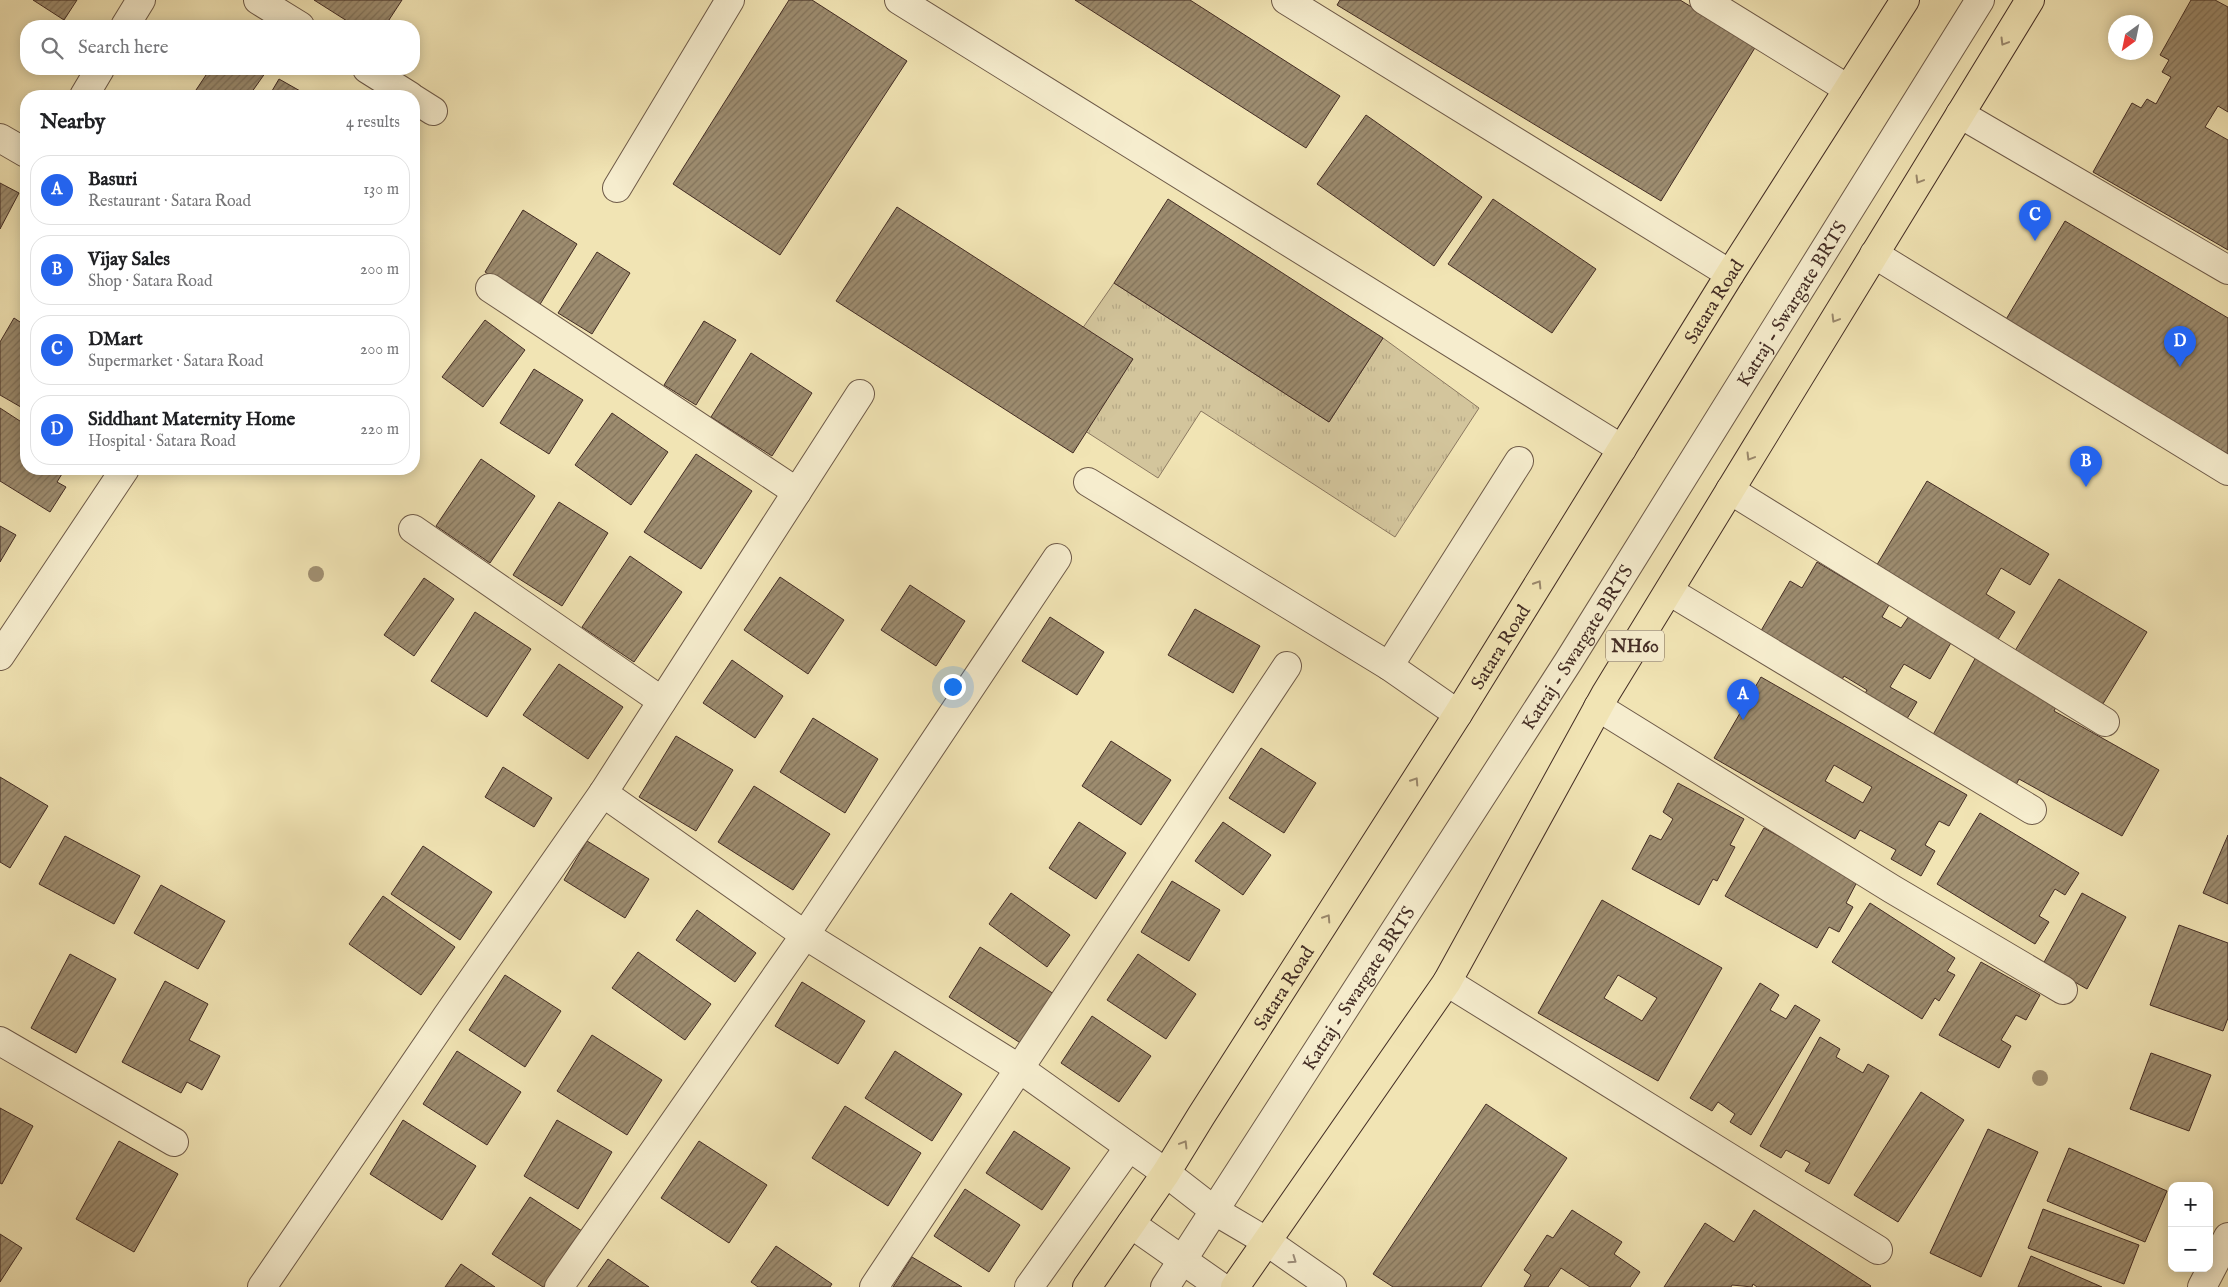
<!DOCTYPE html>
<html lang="en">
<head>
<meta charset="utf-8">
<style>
	:root { --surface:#fff; --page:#f6f6f6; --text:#202124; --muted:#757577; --line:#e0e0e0; --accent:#2563eb }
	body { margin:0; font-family:"IM FELL English",serif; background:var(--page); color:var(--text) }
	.controls { position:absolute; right:15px; bottom:15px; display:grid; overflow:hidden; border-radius:10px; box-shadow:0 2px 12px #0003 }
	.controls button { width:45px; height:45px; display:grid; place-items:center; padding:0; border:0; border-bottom:1px solid var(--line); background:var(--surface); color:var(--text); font:25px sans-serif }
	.compass { position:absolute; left:2108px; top:15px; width:45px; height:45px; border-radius:50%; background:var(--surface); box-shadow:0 2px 12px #0003; rotate:213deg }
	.you { position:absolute; left:952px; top:686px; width:18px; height:18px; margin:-12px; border:4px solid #fff; border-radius:50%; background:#1a73e8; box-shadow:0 0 0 8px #1a73e833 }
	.badge { display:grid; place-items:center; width:32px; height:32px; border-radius:50%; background:var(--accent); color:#fff; font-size:16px; font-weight:700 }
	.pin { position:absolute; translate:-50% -41px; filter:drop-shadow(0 1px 2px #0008) }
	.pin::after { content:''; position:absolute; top:26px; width:18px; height:15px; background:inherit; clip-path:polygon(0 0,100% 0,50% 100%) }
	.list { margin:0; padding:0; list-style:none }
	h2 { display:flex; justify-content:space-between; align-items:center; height:65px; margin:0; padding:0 20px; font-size:21px }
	h2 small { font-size:16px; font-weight:400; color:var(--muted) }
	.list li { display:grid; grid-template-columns:32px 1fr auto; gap:15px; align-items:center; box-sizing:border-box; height:70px; margin:0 10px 10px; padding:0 10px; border:1px solid var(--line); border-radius:20px }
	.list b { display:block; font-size:19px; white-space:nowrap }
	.list p { margin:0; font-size:16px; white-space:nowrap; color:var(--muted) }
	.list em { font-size:16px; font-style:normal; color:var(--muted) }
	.icon { flex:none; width:28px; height:28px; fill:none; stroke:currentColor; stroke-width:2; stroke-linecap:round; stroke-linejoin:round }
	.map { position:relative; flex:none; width:2228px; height:1287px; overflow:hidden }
	.search { position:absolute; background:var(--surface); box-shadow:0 2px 12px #0003; left:20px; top:20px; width:400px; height:55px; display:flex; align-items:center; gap:12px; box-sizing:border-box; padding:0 18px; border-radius:20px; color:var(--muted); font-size:19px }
	.panel { position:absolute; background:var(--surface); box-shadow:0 2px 12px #0003; left:20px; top:90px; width:400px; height:385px; border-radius:20px }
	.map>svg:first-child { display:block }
</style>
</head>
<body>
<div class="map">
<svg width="2228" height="1287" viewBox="0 0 2228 1287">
	<defs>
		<pattern id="grass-tufts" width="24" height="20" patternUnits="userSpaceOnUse" patternTransform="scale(1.25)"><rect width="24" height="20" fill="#d3c59c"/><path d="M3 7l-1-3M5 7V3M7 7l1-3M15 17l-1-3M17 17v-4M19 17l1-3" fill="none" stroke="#b6a986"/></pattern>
		<pattern id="building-hatch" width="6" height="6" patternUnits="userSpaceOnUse" patternTransform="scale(1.25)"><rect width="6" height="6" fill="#9d8c6f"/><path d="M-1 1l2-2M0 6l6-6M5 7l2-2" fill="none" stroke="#82735b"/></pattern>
	</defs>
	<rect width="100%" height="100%" fill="#f1e4b4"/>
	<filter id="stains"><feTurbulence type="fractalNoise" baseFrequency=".004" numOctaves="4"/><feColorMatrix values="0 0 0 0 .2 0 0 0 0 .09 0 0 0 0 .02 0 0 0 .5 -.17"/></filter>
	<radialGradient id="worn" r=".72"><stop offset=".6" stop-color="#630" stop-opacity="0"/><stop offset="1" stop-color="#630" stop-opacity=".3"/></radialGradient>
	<path fill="url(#grass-tufts)" stroke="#8b7860" d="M1114 283 1329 422 1383 338 1479 408 1395 537 1201 411 1158 478 1034 398Z"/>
	<path fill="url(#building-hatch)" stroke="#432c24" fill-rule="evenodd" d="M33 0H77L64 20Z
		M314 0H402L385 26H355Z
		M789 0H812L907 61 780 255 673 184Z
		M1075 0H1190L1340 96 1306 148Z
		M1340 0H1680L1756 46 1661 201 1337 5Z
		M2191 0H2215L2228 7V112L2218 106 2205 127 2228 140V250L2093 172 2132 103 2141 108 2147 99 2156 104 2171 77 2162 72 2169 60 2160 55Z
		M210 69H268L249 96H198L194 93Z
		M279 79 309 96H269Z
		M1366 115 1482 197 1434 266 1317 184Z
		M0 183 19 193 0 229Z
		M1168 199 1383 338 1329 422 1114 283Z
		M1493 199 1596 269 1552 333 1448 264Z
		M897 207 1133 359 1073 453 836 301Z
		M523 210 577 244 539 306 485 272Z
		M2065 221 2228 318V454L2005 321Z
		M597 252 630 273 592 334 558 313Z
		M14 318 26 326V410L0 395V342Z
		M485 320 525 350 483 407 442 377Z
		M704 321 736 340 696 405 664 385Z
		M751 353 812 393 772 456 711 417Z
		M534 369 583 400 549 454 500 423Z
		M0 408 26 425V469H65L57 482 66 487 50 512 0 481Z
		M612 413 668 452 631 505 575 465Z
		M696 454 752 491 701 569 644 532Z
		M481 459 535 496 490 563 436 526Z
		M1927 481 2049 554 2030 585 2001 568 1986 594 2015 612 1997 641 1875 568Z
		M559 502 608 533 562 606 513 575Z
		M0 526 16 535 0 562Z
		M630 556 682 592 634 662 582 627Z
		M1817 562 1889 605 1882 617 1901 628 1909 616 1952 641 1930 679 1904 664 1890 687 1917 702 1902 727 1860 702 1867 690 1844 676 1837 689 1755 641 1790 581 1802 588Z
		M780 577 844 620 808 674 744 630Z
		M424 578 454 599 414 656 384 635Z
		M2059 579 2147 632 2101 707 2013 654Z
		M910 585 965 621 936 666 881 630Z
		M1195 609 1260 646 1233 693 1168 655Z
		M475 612 531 649 487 717 431 681Z
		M1050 617 1104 652 1077 695 1022 661Z
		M1976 657 2058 703 2054 711 2159 770 2122 836 2019 779 2014 789 1929 742Z
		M732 660 783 696 755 738 703 703Z
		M559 664 623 707 588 759 523 715Z
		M1761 677 1967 795 1949 826 1939 821 1925 845 1935 851 1921 876 1891 859 1896 850 1860 830 1855 839 1714 758ZM1834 765 1872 787 1863 803 1825 781Z
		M813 718 878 759 845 813 780 772Z
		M676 736 733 770 696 831 639 797Z
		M1111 741 1171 780 1141 825 1082 786Z
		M1261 748 1316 783 1284 833 1229 798Z
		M503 767 552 798 534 827 485 797Z
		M0 777 48 806 10 868 0 862Z
		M1678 783 1744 819 1730 845 1735 847 1717 881 1713 879 1699 905 1632 869 1650 835 1661 840 1673 819 1663 812Z
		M754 786 830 834 793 890 718 842Z
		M1980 813 2079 873 2065 895 2055 889 2039 916 2049 922 2035 944 1937 884Z
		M1079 822 1126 853 1096 899 1049 868Z
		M1223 822 1271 855 1243 895 1195 861Z
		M1764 828 1858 880 1846 903 1853 907 1839 932 1829 927 1817 948 1725 896Z
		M2228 835V904L2203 893Z
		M65 836 140 876 114 924 39 884Z
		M587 841 649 879 625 918 564 880Z
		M423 846 492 892 460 940 391 894Z
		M1172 881 1220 910 1189 961 1141 932Z
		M161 885 225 921 198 969 134 933Z
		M1011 893 1070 935 1047 967 989 924Z
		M2082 893 2126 917 2087 989 2043 964Z
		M383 896 455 947 421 995 349 944Z
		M1602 900 1722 968 1658 1081 1538 1013ZM1618 975 1657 998 1642 1021 1604 998Z
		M1870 903 1955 958 1947 971 1955 975 1939 1001 1935 998 1922 1019 1832 962Z
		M697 910 756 953 735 982 676 940Z
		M2179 925 2228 943V1018L2223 1031 2150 1005Z
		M980 947 1054 994 1022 1044 949 997Z
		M638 952 711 1004 685 1040 612 988Z
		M70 954 116 979 76 1053 31 1028Z
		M1138 954 1196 994 1166 1039 1107 1000Z
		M1981 962 2040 995 2026 1020 2016 1015 2001 1040 2011 1046 1999 1068 1939 1035Z
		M505 975 561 1011 525 1067 469 1030Z
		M165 981 208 1004 189 1040 220 1056 202 1090 187 1082 181 1093 122 1062Z
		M802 982 865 1021 838 1064 775 1026Z
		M1760 983 1779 995 1770 1010 1786 1019 1795 1005 1820 1020 1751 1135 1730 1122 1735 1114 1718 1102 1712 1111 1690 1098Z
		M1092 1016 1151 1056 1119 1102 1061 1063Z
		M592 1035 662 1080 627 1135 557 1091Z
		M1820 1037 1840 1049 1836 1057 1863 1073 1868 1064 1889 1076 1829 1184 1805 1171 1810 1163 1786 1150 1781 1158 1760 1146Z
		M457 1051 521 1092 487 1145 423 1104Z
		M895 1051 962 1094 932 1141 865 1098Z
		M2151 1053 2211 1075 2189 1131 2130 1109Z
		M1921 1092 1964 1120 1898 1222 1854 1195Z
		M1486 1104 1567 1158 1481 1287H1393L1373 1274Z
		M845 1106 921 1153 888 1206 812 1158Z
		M0 1108 33 1126 2 1184 0 1183Z
		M403 1120 476 1166 442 1220 370 1174Z
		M557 1120 612 1152 578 1209 524 1176Z
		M1988 1129 2038 1152 1981 1277 1930 1253Z
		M1014 1131 1070 1168 1042 1210 986 1173Z
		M119 1141 178 1174 134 1252 76 1219Z
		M699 1141 767 1185 729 1243 661 1198Z
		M2069 1148 2167 1191 2145 1242 2047 1201Z
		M965 1189 1020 1225 989 1272 934 1236Z
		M530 1197 588 1235 555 1287H543L492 1254Z
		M2043 1209 2139 1245 2124 1284 2028 1248Z
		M1572 1210 1622 1242 1614 1254 1640 1272 1630 1287H1590L1561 1268 1548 1287H1524L1531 1275 1524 1270 1547 1235 1553 1238Z
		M1754 1210 1871 1286 1870 1287H1757L1753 1284 1752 1287 1732 1285 1731 1287H1664L1705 1223 1734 1242Z
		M0 1234 22 1248 0 1282Z
		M776 1246 832 1284 830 1287H758L751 1282Z
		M2031 1256 2102 1287H2018Z
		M912 1257 962 1287H893Z
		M608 1259 649 1287H588Z
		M461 1264 495 1287H445Z"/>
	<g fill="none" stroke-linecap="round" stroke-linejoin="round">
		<g stroke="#6e5a48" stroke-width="30">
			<g id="minor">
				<path d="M258 0 300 26"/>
				<path d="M899 0 1622 449"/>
				<path d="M1286 0 1730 274"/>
				<path d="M1704 0 1848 89"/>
				<path d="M125 26 141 0"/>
				<path d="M367 69 410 96"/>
				<path d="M84 96 100 69"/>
				<path d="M414 99 433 111"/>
				<path d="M1960 114 2228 270"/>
				<path d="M0 138 26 153"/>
				<path d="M617 188 730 0"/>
				<path d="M1874 254 2228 471"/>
				<path d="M490 288 797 492"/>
				<path d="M1088 482 1389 666 1458 714"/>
				<path d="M1730 490 2105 722"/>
				<path d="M413 529 662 701"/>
				<path d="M1669 591 2032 810"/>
				<path d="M0 656 125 469"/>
				<path d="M1389 666 1519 461"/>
				<path d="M1598 707 1892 889 2063 990"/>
				<path d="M603 793 805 935 1020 1069 1166 1173 1215 1211 1266 1241 1332 1287"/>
				<path d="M1447 982 1878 1250"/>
				<path d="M0 1041 174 1142"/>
				<path d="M1131 1224 1221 1287"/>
				<path d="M262 1287 447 1016 603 793 860 394"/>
				<path d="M559 1287 805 935 1057 558"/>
				<path d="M874 1287 1287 666"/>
				<path d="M1029 1287 1129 1147"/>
				<path id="s1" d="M1165 1287 1568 662 1980 0"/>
				<path d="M2202 1287 2228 1237"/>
			</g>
		</g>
		<g stroke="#432c24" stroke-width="30">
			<g id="highway">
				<path id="s2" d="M1087 1287 1166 1173 1201 1116 1458 714 1730 274 1905 0"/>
				<path d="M1235 1287 1447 982 1606 693 2030 0"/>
			</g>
		</g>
		<use href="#minor" stroke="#f6edce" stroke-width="28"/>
		<use href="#highway" stroke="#f1e4b4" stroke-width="28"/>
	</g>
	<g fill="#a19072">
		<circle cx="316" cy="574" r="8"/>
		<circle cx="2040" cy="1078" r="8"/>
	</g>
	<defs><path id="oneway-chevron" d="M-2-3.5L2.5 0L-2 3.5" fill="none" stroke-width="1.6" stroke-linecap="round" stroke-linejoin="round" transform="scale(1.25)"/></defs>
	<g stroke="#9a886c">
		<use href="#oneway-chevron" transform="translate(2004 42) rotate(121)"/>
		<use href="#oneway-chevron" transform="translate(1919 180) rotate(121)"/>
		<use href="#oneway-chevron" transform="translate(1835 319) rotate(121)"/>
		<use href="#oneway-chevron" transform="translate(1750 457) rotate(121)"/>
		<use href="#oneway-chevron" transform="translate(1538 584) rotate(-58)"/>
		<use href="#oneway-chevron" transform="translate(1415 781) rotate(-57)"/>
		<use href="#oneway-chevron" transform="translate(1327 918) rotate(-57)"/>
		<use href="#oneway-chevron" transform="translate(1184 1144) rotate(-59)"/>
	</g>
	<use stroke="#9c8c79" href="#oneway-chevron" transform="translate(1293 1260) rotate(35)"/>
	<g text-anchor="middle" stroke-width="4" stroke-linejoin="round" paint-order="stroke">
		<rect fill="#f6edce" stroke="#796657" stroke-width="1" x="1606" y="630.5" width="58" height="31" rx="4"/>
		<g font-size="18" font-weight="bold" fill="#432c24">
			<text x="1635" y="652">NH60</text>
		</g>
		<g font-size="19" fill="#432c24" stroke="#f6edce">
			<text dy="7" stroke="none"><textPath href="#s2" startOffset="1168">Satara Road</textPath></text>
			<text dy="7" stroke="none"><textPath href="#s1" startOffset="1166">Katraj - Swargate BRTS</textPath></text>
			<text dy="7" stroke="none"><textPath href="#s2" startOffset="762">Satara Road</textPath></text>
			<text dy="7" stroke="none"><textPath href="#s1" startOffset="761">Katraj - Swargate BRTS</textPath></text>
			<text dy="7" stroke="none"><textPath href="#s2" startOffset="358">Satara Road</textPath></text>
			<text dy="7" stroke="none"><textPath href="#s1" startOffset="356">Katraj - Swargate BRTS</textPath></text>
		</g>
	</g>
	<rect width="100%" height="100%" filter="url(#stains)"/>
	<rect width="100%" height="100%" fill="url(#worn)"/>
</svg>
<div class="controls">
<button>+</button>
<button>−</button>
</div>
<svg class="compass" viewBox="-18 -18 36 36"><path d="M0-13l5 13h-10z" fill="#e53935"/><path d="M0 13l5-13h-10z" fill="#757577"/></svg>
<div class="you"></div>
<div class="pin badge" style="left:1743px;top:720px">A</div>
<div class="pin badge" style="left:2086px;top:487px">B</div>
<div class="pin badge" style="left:2035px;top:241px">C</div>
<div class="pin badge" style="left:2180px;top:367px">D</div>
<div class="search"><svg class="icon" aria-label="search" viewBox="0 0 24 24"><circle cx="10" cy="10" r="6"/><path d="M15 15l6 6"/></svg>Search here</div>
<section class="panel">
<h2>Nearby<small>4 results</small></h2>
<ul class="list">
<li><span class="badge">A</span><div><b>Basuri</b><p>Restaurant · Satara Road</p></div><em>130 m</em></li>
<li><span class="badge">B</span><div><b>Vijay Sales</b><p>Shop · Satara Road</p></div><em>200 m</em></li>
<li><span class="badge">C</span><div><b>DMart</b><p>Supermarket · Satara Road</p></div><em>200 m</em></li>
<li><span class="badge">D</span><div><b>Siddhant Maternity Home</b><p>Hospital · Satara Road</p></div><em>220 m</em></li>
</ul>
</section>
</div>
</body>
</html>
